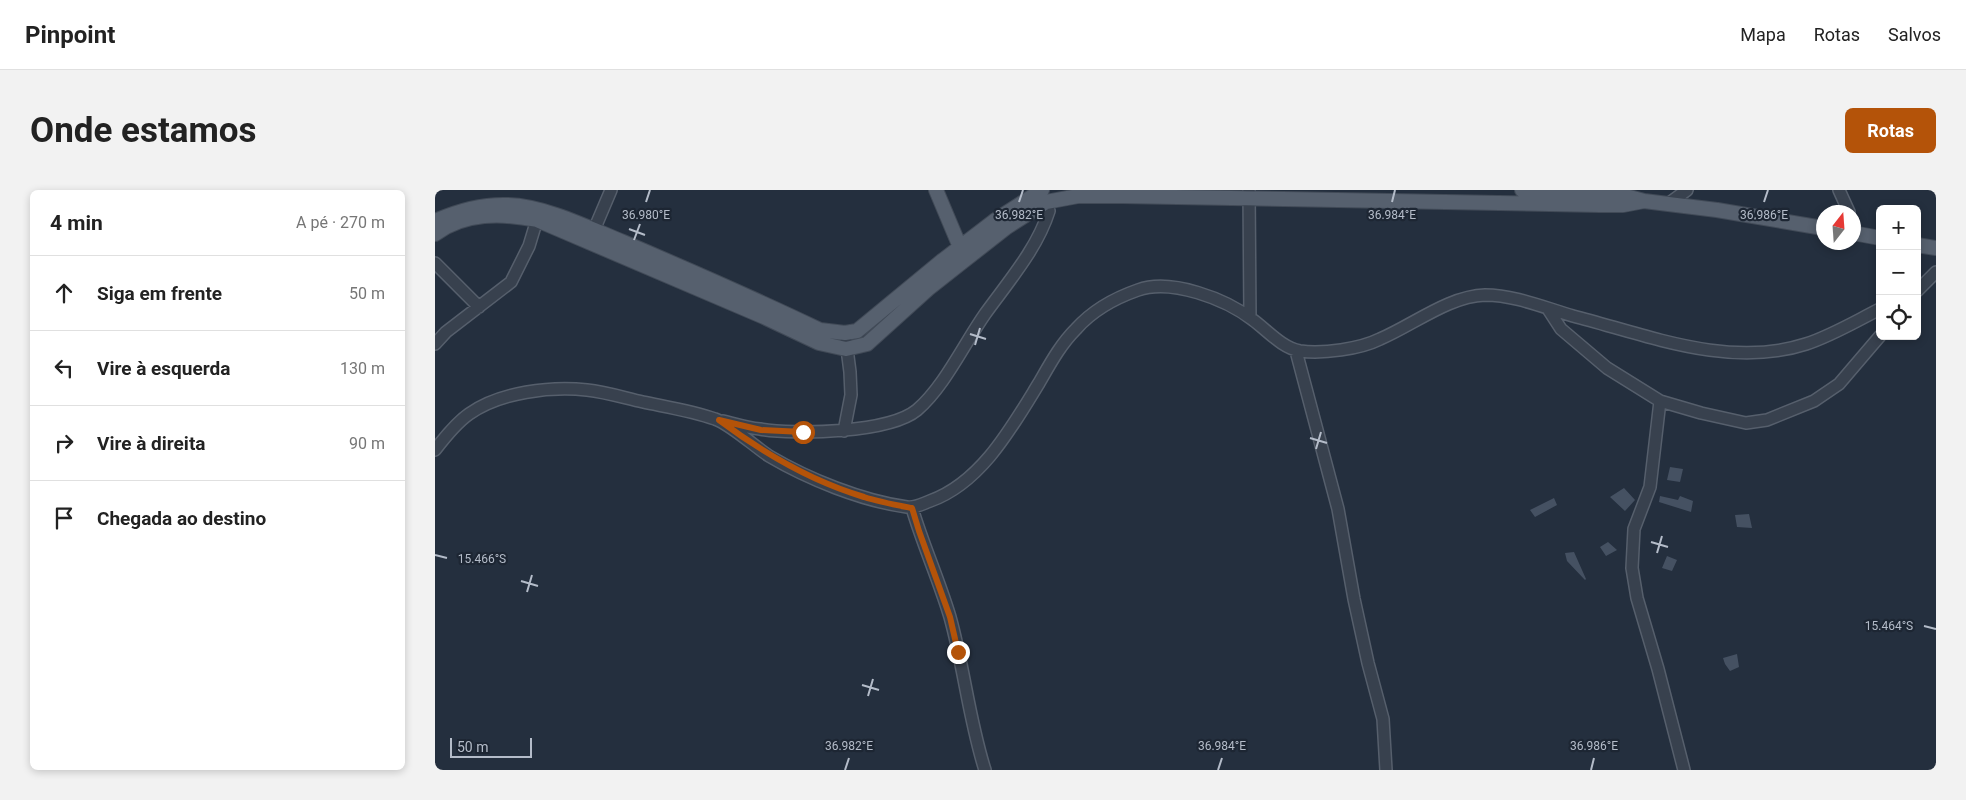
<!DOCTYPE html>
<html lang="pt">
<head>
<meta charset="utf-8">
<style>
	:root { --surface:#fff; --page:#f2f2f2; --text:#222; --muted:#767676; --line:#e0e0e0; --accent:#b45309 }
	body { margin:0; font-family:Roboto,sans-serif; background:var(--page); color:var(--text) }
	.controls { position:absolute; right:15px; top:15px; display:grid; overflow:hidden; border-radius:8px; box-shadow:0 2px 8px #0003 }
	.controls button { width:45px; height:45px; display:grid; place-items:center; padding:0; border:0; border-bottom:1px solid var(--line); background:var(--surface); color:var(--text); font:25px sans-serif }
	.compass { position:absolute; left:1381px; top:15px; width:45px; height:45px; border-radius:50%; background:var(--surface); box-shadow:0 2px 8px #0003; rotate:17deg }
	.scale { position:absolute; left:15px; bottom:12px; width:82px; box-sizing:border-box; padding-left:5px; border:2px solid #b4bcc9; border-top:0; font-size:14px; line-height:18px; white-space:nowrap; color:#b4bcc9; -webkit-text-stroke:4px #1d2633; paint-order:stroke }
	.stop { position:absolute; width:15px; height:15px; margin:-11px; border:4px solid #b45309; border-radius:50%; background:#fff }
	.stop.end { background:#b45309; border-color:#fff; box-shadow:0 1px 5px #0008 }
	.list { margin:0; padding:0; list-style:none }
	h2 { display:flex; justify-content:space-between; align-items:center; height:65px; margin:0; padding:0 20px; font-size:21px }
	h2 small { font-size:16px; font-weight:400; color:var(--muted) }
	.list li { display:grid; grid-template-columns:32px 1fr auto; gap:15px; align-items:center; box-sizing:border-box; height:75px; padding:0 20px; border-top:1px solid var(--line) }
	.list b { display:block; font-size:19px; white-space:nowrap }
	.list em { font-size:16px; font-style:normal; color:var(--muted) }
	.icon { flex:none; width:28px; height:28px; fill:none; stroke:currentColor; stroke-width:2; stroke-linecap:round; stroke-linejoin:round }
	.map { position:relative; flex:none; width:1501px; height:580px; overflow:hidden; border-radius:8px }
	header { display:flex; align-items:center; gap:30px; box-sizing:border-box; height:70px; padding:0 25px; background:var(--surface); border-bottom:1px solid var(--line) }
	header strong { font-size:24px }
	nav { display:flex; gap:28px; margin-inline-start:auto; font-size:18px }
	.intro { display:flex; align-items:center; justify-content:space-between; box-sizing:border-box; height:120px; padding:0 30px }
	h1 { margin:0; font-size:35px }
	.button { padding:12px 22px; border-radius:8px; background:var(--accent); color:#fff; font-size:18px; font-weight:700 }
	main { display:flex; gap:30px; padding:0 30px }
	aside { flex:1; background:var(--surface); border-radius:8px; box-shadow:0 2px 8px #0003 }
	.map>svg:first-child { display:block }
</style>
</head>
<body>
<header>
<strong>Pinpoint</strong>
<nav><a>Mapa</a><a>Rotas</a><a>Salvos</a></nav>
</header>
<div class="intro"><h1>Onde estamos</h1><a class="button">Rotas</a></div>
<main>
<aside>
<h2>4 min<small>A pé · 270 m</small></h2>
<ul class="list">
<li><svg class="icon" aria-label="ahead" viewBox="0 0 24 24"><path d="M12 20V5M6 11l6-6 6 6"/></svg><div><b>Siga em frente</b></div><em>50 m</em></li>
<li><svg class="icon" aria-label="left" viewBox="0 0 24 24"><path d="M17 20v-9H6M10 6l-5 5 5 5"/></svg><div><b>Vire à esquerda</b></div><em>130 m</em></li>
<li><svg class="icon" aria-label="right" viewBox="0 0 24 24"><path d="M7 20v-9h11M14 6l5 5-5 5"/></svg><div><b>Vire à direita</b></div><em>90 m</em></li>
<li><svg class="icon" aria-label="arrive" viewBox="0 0 24 24"><path d="M6 21V4h12l-3 4 3 4H6"/></svg><div><b>Chegada ao destino</b></div></li>
</ul>
</aside>
<div class="map">
<svg width="1501" height="580" viewBox="0 0 1501 580">
	<rect width="100%" height="100%" fill="#242f3e"/>
	<path fill="#455162" d="M1235 277 1248 279 1245 292 1232 290Z
		M1189 298 1200 310 1190 321 1175 307Z
		M1225 306 1243 310 1245 306 1258 311 1256 322 1224 312Z
		M1119 308 1122 315 1100 327 1095 320Z
		M1314 324 1317 338 1302 337 1300 325Z
		M1173 352 1182 360 1171 366 1165 357Z
		M1139 362 1151 389 1150 390 1132 371 1130 363Z
		M1232 366 1242 370 1237 381 1227 378Z
		M1302 464 1304 477 1295 481 1290 474 1288 468Z"/>
	<g fill="none" stroke-linecap="round" stroke-linejoin="round">
		<g stroke="#565f6c" stroke-width="14">
			<path id="minor" d="M814 0 815 127
				M1404 0 1414 22
				M1233 14 1252 0
				M159 40 176 0
				M0 73 44 117
				M1482 101 1501 82
				M1113 119 1126 139 1172 178 1225 211 1266 223 1311 233 1332 230 1379 211 1404 194 1445 146
				M0 154 11 142 76 92 94 56 104 23
				M861 161 903 319 919 409 933 473 948 529 951 580
				M1225 211 1215 297 1199 339 1197 378 1202 408 1223 479 1249 580
				M288 231C300 234 313 238 325 239 360 245 454 243 482 220 509 197 529 154 550 124 573 92 602 59 614 21L608 7
				M409 241 416 205 415 182 411 151
				M0 260C10 247 21 233 34 224 65 202 116 196 152 200 171 202 190 208 208 212 232 217 258 221 280 229 295 234 319 256 334 266 373 289 427 311 472 317 481 318 487 314 495 311 546 293 577 237 604 193 615 174 625 155 641 139 657 121 680 108 703 100 736 88 791 109 818 130 832 140 847 158 865 161 888 164 925 159 945 149 978 135 1014 106 1050 105 1080 105 1110 118 1138 126 1212 145 1294 179 1371 154 1396 146 1421 131 1445 119
				M477 318C488 355 504 390 515 427 529 477 534 530 550 580"/>
		</g>
		<g stroke="#414a57" stroke-width="16">
			<path id="major" d="M501 0 525 57
				M1087 0 1187 5 1209 11 1282 20 1388 38
				M0 31C24 21 47 14 73 15 110 16 154 38 188 52 254 80 320 109 385 140L410 143 422 141 508 70 559 31 607 0
				M1418 43 1445 48
				M0 44C30 22 67 23 102 30L329 127 384 153 411 159 432 154 493 99 526 73 572 37 611 12 643 6H687L1165 15H1188L1209 11
				M1482 55 1501 58"/>
		</g>
		<use href="#minor" stroke="#38414e" stroke-width="11"/>
		<use href="#major" stroke="#56606e" stroke-width="14"/>
	</g>
	<g fill="none" stroke-linecap="round" stroke-linejoin="round">
		<path stroke="#b45309" stroke-width="6" d="M368 242 326 240 284 230C328 263 375 291 429 307 444 312 461 315 477 318L484 341 515 427 523 462"/>
	</g>
	<path fill="none" stroke="#b4bcc9" stroke-width="2" d="M211 12 215 0M584 12 588 0M957 12 960 0M1329 12 1333 0M194 39 210 45M199 50 205 34M535 144 551 149M540 155 545 138M875 248 892 253M881 259 886 242M1216 352 1233 357M1222 363 1227 346M0 365 12 368M86 391 103 396M92 402 97 385M1489 436 1501 439M427 495 444 500M433 506 438 489M410 580 414 568M783 580 787 568M1156 580 1159 568"/>
	<g font-size="12" text-anchor="middle" fill="#b4bcc9" stroke="#1d2633" stroke-width="4.5" stroke-linejoin="round" paint-order="stroke">
		<text x="211" y="29">36.980°E</text>
		<text x="584" y="29">36.982°E</text>
		<text x="957" y="29">36.984°E</text>
		<text x="1329" y="29">36.986°E</text>
		<text x="47" y="373">15.466°S</text>
		<text x="1454" y="440">15.464°S</text>
		<text x="414" y="560">36.982°E</text>
		<text x="787" y="560">36.984°E</text>
		<text x="1159" y="560">36.986°E</text>
	</g>
</svg>
<div class="controls">
<button>+</button>
<button>−</button>
<button><svg class="icon" aria-label="locate" viewBox="0 0 24 24"><circle cx="12" cy="12" r="6"/><path d="M12 2v4M12 18v4M2 12h4M18 12h4"/></svg></button>
</div>
<svg class="compass" viewBox="-18 -18 36 36"><path d="M0-13l5 13h-10z" fill="#e53935"/><path d="M0 13l5-13h-10z" fill="#767676"/></svg>
<div class="scale">50 m</div>
<div class="stop" style="left:368px;top:242px"></div>
<div class="stop end" style="left:523px;top:462px"></div>
</div>
</main>
</body>
</html>
